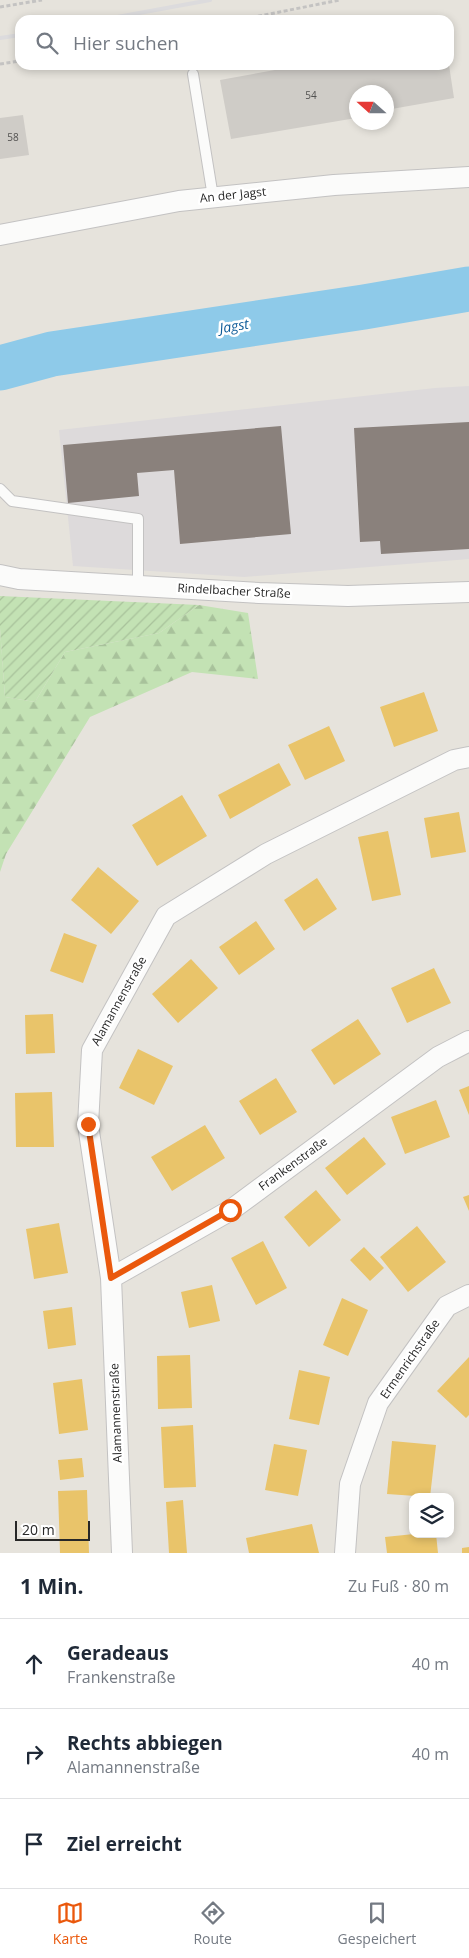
<!DOCTYPE html>
<html lang="de">
<head>
<meta charset="utf-8">
<style>
	:root { --surface:#fff; --page:#f6f6f7; --text:#1f2937; --muted:#747a83; --line:#e0e1e3; --accent:#ea580c }
	body { margin:0; font-family:"Open Sans",sans-serif; background:var(--page); color:var(--text) }
	.controls { position:absolute; right:15px; bottom:15px; display:grid; overflow:hidden; border-radius:10px; box-shadow:0 2px 8px #0003 }
	.controls button { width:45px; height:45px; display:grid; place-items:center; padding:0; border:0; border-bottom:1px solid var(--line); background:var(--surface); color:var(--text); font:25px sans-serif }
	.compass { position:absolute; left:349px; top:85px; width:45px; height:45px; border-radius:50%; background:var(--surface); box-shadow:0 2px 8px #0003; rotate:291deg }
	.scale { position:absolute; left:15px; bottom:12px; width:75px; box-sizing:border-box; padding-left:5px; border:2px solid #272727; border-top:0; font-size:14px; line-height:18px; white-space:nowrap; color:#272727; -webkit-text-stroke:4px #fff; paint-order:stroke }
	.stop { position:absolute; width:15px; height:15px; margin:-11px; border:4px solid #ea580c; border-radius:50%; background:#fff }
	.stop.end { background:#ea580c; border-color:#fff; box-shadow:0 1px 5px #0008 }
	.list { margin:0; padding:0; list-style:none }
	h2 { display:flex; justify-content:space-between; align-items:center; height:65px; margin:0; padding:0 20px; font-size:21px }
	h2 small { font-size:16px; font-weight:400; color:var(--muted) }
	.list li { display:grid; grid-template-columns:32px 1fr auto; gap:15px; align-items:center; box-sizing:border-box; height:90px; padding:0 20px; border-top:1px solid var(--line) }
	.list b { display:block; font-size:19px; white-space:nowrap }
	.list p { margin:0; font-size:16px; white-space:nowrap; color:var(--muted) }
	.list em { font-size:16px; font-style:normal; color:var(--muted) }
	.icon { flex:none; width:28px; height:28px; fill:none; stroke:currentColor; stroke-width:2; stroke-linecap:round; stroke-linejoin:round }
	.map { position:relative; flex:none; width:469px; height:1553px; overflow:hidden }
	.search { position:absolute; background:var(--surface); box-shadow:0 2px 8px #0003; left:15px; right:15px; top:15px; height:55px; display:flex; align-items:center; gap:12px; box-sizing:border-box; padding:0 18px; border-radius:15px; color:var(--muted); font-size:19px }
	.sheet { height:335px; background:var(--surface) }
	nav { display:flex; justify-content:space-around; align-items:center; box-sizing:border-box; height:70px; border-top:1px solid var(--line); background:var(--surface); font-size:14px; color:var(--muted) }
	nav a { display:grid; justify-items:center; gap:2px }
	nav .on { color:var(--accent) }
	.map>svg:first-child { display:block }
</style>
</head>
<body>
<div class="map">
<svg width="469" height="1553" viewBox="0 0 469 1553">
	<defs>
		<pattern id="forest-firs" width="22" height="20" patternUnits="userSpaceOnUse" patternTransform="scale(1.25)"><rect width="22" height="20" fill="#c3e2b4"/><path d="M5 1l3.5 6h-7zM16 11l3.5 6h-7z" fill="#a8c29b"/></pattern>
		<pattern id="garden-furrows" width="10" height="10" patternUnits="userSpaceOnUse" patternTransform="scale(1.25)"><rect width="10" height="10" fill="#c3e2b4"/><path d="M-1 1l2-2M0 10L10 0M9 11l2-2" fill="none" stroke="#a8c29b"/></pattern>
	</defs>
	<rect width="100%" height="100%" fill="#e6e3dc"/>
	<path fill="#dddadb" d="M469 386V559L244 577 73 566 59 430 435 388Z"/>
	<path fill="url(#forest-firs)" d="M199 605 248 613 258 679 192 672 90 717 6 854 0 872V628L5 697 35 702 65 652 159 633Z"/>
	<path fill="url(#garden-furrows)" d="M0 596 199 605 159 633 65 652 35 702 5 697 0 628Z"/>
	<path fill="#e9c46a" d="M424 692 438 731 394 747 380 707Z
		M329 726 345 761 305 780 288 745Z
		M279 763 291 785 230 819 218 795Z
		M182 795 207 836 157 866 132 825Z
		M459 812 466 852 431 858 424 818Z
		M388 831 401 895 372 901 358 837Z
		M98 867 139 901 111 934 71 900Z
		M317 878 337 909 304 931 284 900Z
		M256 921 275 949 239 975 219 947Z
		M64 933 97 945 83 983 50 971Z
		M191 959 218 988 178 1023 152 994Z
		M434 968 451 1003 407 1023 391 988Z
		M53 1014 55 1053 26 1054 25 1015Z
		M358 1019 381 1054 334 1085 311 1050Z
		M138 1049 173 1066 154 1105 119 1088Z
		M276 1078 297 1112 260 1135 239 1101Z
		M469 1086V1115L459 1090Z
		M52 1092 54 1147H16L15 1093Z
		M436 1100 450 1137 405 1154 391 1117Z
		M205 1125 225 1158 172 1191 151 1157Z
		M364 1137 386 1164 347 1195 325 1168Z
		M316 1190 341 1220 309 1247 284 1217Z
		M469 1195V1211L463 1197Z
		M59 1223 68 1273 34 1279 26 1229Z
		M417 1226 446 1262 408 1292 380 1257Z
		M263 1241 287 1288 256 1305 231 1258Z
		M364 1247 384 1268 370 1281 350 1260Z
		M212 1285 220 1321 189 1328 181 1292Z
		M342 1298 368 1310 348 1356 323 1345Z
		M72 1307 76 1345 48 1349 43 1311Z
		M190 1355 192 1408 158 1409 157 1356Z
		M469 1357V1415L466 1418 437 1391Z
		M299 1370 330 1377 319 1425 289 1419Z
		M82 1379 88 1430 59 1434 53 1383Z
		M193 1425 196 1487 164 1488 161 1427Z
		M392 1441 436 1445 430 1497 387 1494Z
		M274 1444 307 1450 298 1496 265 1490Z
		M82 1458 84 1477 60 1480 58 1460Z
		M87 1490 89 1553H60L58 1491Z
		M183 1500 187 1553H169L166 1502Z
		M312 1524 319 1553H249L246 1538Z
		M414 1534H436L438 1553H387L385 1537Z
		M469 1547V1553H462V1548Z"/>
	<path fill="#8a817c" d="M469 422V549L381 554 380 541 360 542 354 428Z
		M281 426 291 534 180 544 174 470 137 473 139 496 68 503 63 445Z"/>
	<g fill="none" stroke-linecap="round" stroke-linejoin="round">
		<path stroke="#8ecae9" stroke-width="45" d="M0 368 52 354 364 307 469 289"/>
	</g>
	<path fill="#cfccc7" d="M285 65H449L454 98 386 110V92H356V118L231 139 220 80 286 68Z
		M23 115 29 155 0 159V118Z"/>
	<g fill="none" stroke-linecap="round" stroke-linejoin="round">
		<g stroke="#c3c2c2" stroke-width="12">
			<path id="lane" d="M193 74 213 197
				M0 489 12 501 138 519V586"/>
		</g>
		<g stroke="#c3c2c2" stroke-width="22">
			<path id="street" d="M0 235 179 201 334 185 469 177
				M0 575 19 579 259 593 348 596 469 592
				M111 1278 231 1210 438 1057 469 1041
				M122 1553 111 1278 88 1125 92 1050 166 916 266 854 454 760 469 757
				M345 1553 350 1484 378 1403 447 1306 469 1295"/>
		</g>
		<path stroke="#c4c3c2" stroke-width="3" stroke-dasharray="4 2.5" stroke-linecap="butt" d="M0 7 42 0
			M239 20 340 0
			M0 64 20 61"/>
		<use href="#lane" stroke="#fbfbfa" stroke-width="10"/>
		<use href="#street" stroke="#fbfbfa" stroke-width="20"/>
		<path stroke="#dcdbdd" stroke-width="4" d="M101 20 210 0
			M0 38 20 35"/>
	</g>
	<g fill="none" stroke-linecap="round" stroke-linejoin="round">
		<path stroke="#ea580c" stroke-width="6" d="M88 1124 111 1278 230 1210"/>
	</g>
	<g text-anchor="middle" stroke-width="5" stroke-linejoin="round" paint-order="stroke">
		<g font-size="10" fill="#525150">
			<text x="311" y="99">54</text>
			<text x="13" y="141">58</text>
		</g>
		<g font-size="12" fill="#272727" stroke="#fff">
			<text transform="translate(233 195) rotate(-6)" y="4">An der Jagst</text>
			<text transform="translate(234 591) rotate(3)" y="4">Rindelbacher Straße</text>
			<text transform="translate(119 1001) rotate(-61)" y="4">Alamannenstraße</text>
			<text transform="translate(293 1164) rotate(-36)" y="4">Frankenstraße</text>
			<text transform="translate(410 1359) rotate(-55)" y="4">Ermenrichstraße</text>
			<text transform="translate(116 1413) rotate(-92)" y="4">Alamannenstraße</text>
		</g>
		<g font-size="14" font-style="italic" fill="#0c5a97" stroke="#fff">
			<text transform="translate(234 326) rotate(-9)" y="5">Jagst</text>
		</g>
	</g>
</svg>
<div class="controls">
<button><svg class="icon" aria-label="layers" viewBox="0 0 24 24"><path d="M12 4l9 5-9 5-9-5zM3 14l9 5 9-5"/></svg></button>
</div>
<svg class="compass" viewBox="-18 -18 36 36"><path d="M0-13l5 13h-10z" fill="#e53935"/><path d="M0 13l5-13h-10z" fill="#747a83"/></svg>
<div class="scale">20 m</div>
<div class="stop" style="left:230px;top:1210px"></div>
<div class="stop end" style="left:88px;top:1124px"></div>
<div class="search"><svg class="icon" aria-label="search" viewBox="0 0 24 24"><circle cx="10" cy="10" r="6"/><path d="M15 15l6 6"/></svg>Hier suchen</div>
</div>
<section class="sheet">
<h2>1 Min.<small>Zu Fuß · 80 m</small></h2>
<ul class="list">
<li><svg class="icon" aria-label="ahead" viewBox="0 0 24 24"><path d="M12 20V5M6 11l6-6 6 6"/></svg><div><b>Geradeaus</b><p>Frankenstraße</p></div><em>40 m</em></li>
<li><svg class="icon" aria-label="right" viewBox="0 0 24 24"><path d="M7 20v-9h11M14 6l5 5-5 5"/></svg><div><b>Rechts abbiegen</b><p>Alamannenstraße</p></div><em>40 m</em></li>
<li><svg class="icon" aria-label="arrive" viewBox="0 0 24 24"><path d="M6 21V4h12l-3 4 3 4H6"/></svg><div><b>Ziel erreicht</b></div></li>
</ul>
</section>
<nav>
<a class="on"><svg class="icon" aria-label="map" viewBox="0 0 24 24"><path d="M3 6l6-2 6 2 6-2v14l-6 2-6-2-6 2zM9 4v14M15 6v14"/></svg>Karte</a>
<a><svg class="icon" aria-label="directions" viewBox="0 0 24 24"><path d="M12 3l9 9-9 9-9-9zM9 14v-3h6M13 9l2 2-2 2"/></svg>Route</a>
<a><svg class="icon" aria-label="saved" viewBox="0 0 24 24"><path d="M7 4h10v16l-5-4-5 4z"/></svg>Gespeichert</a>
</nav>
</body>
</html>
